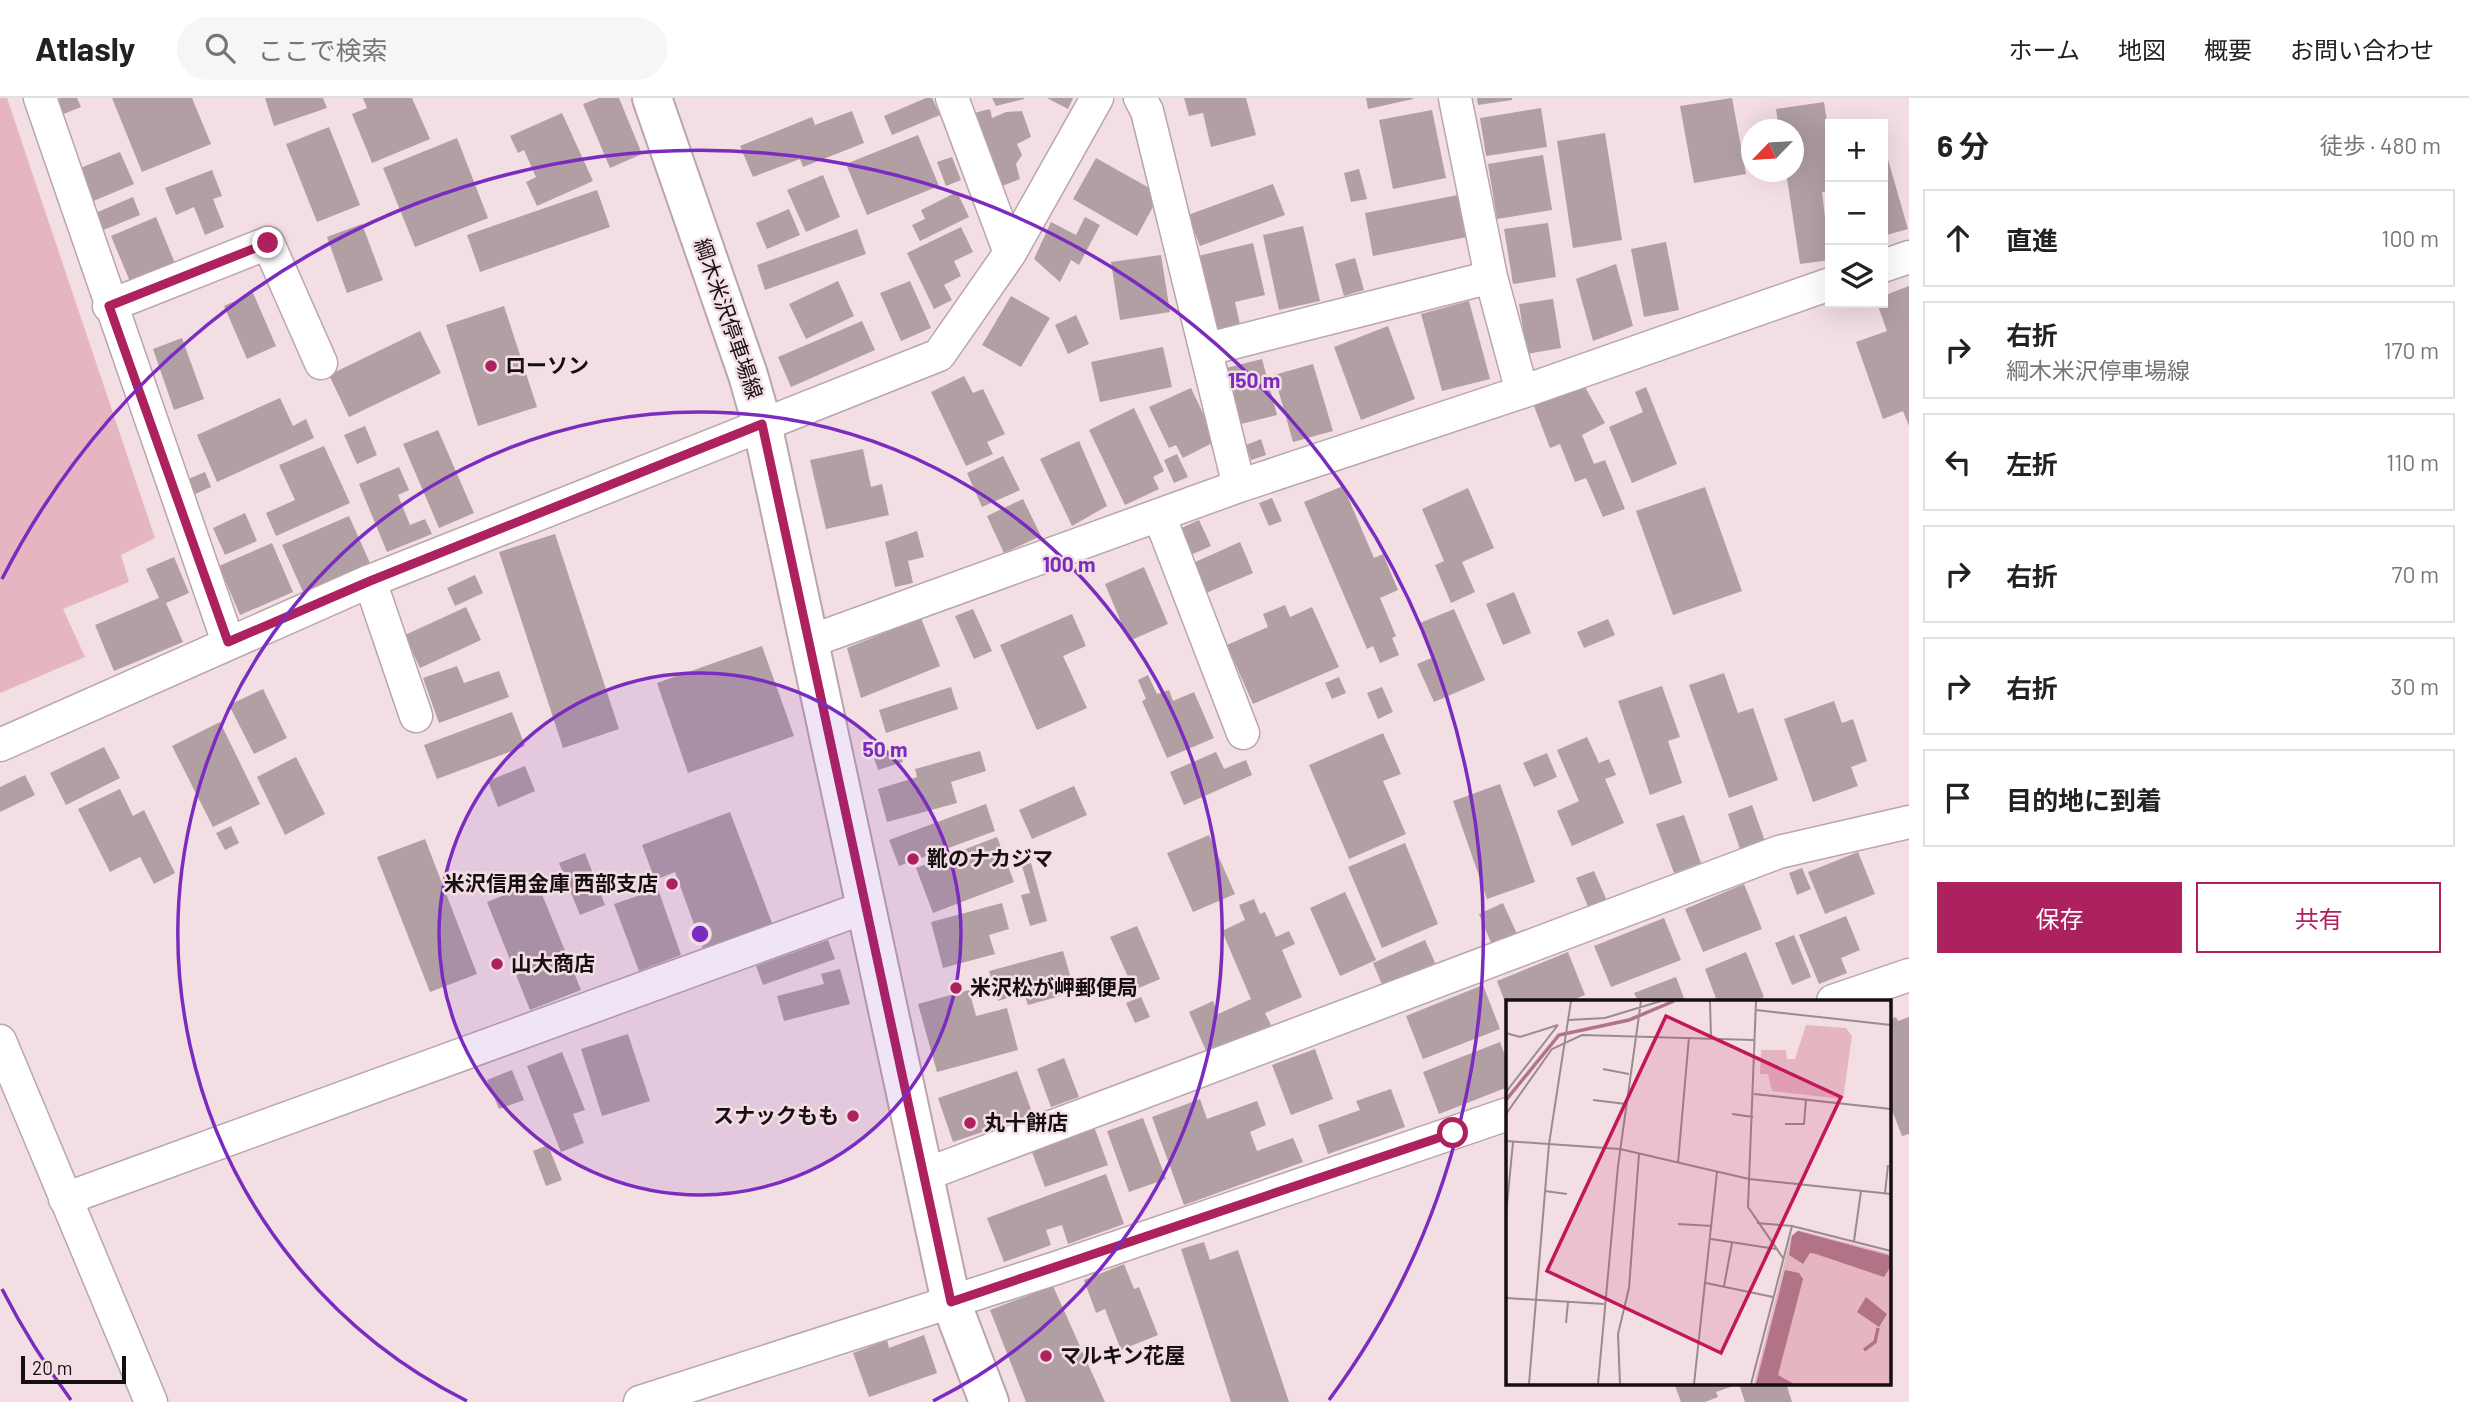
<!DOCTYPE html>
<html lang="ja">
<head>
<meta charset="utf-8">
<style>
	:root { --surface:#fff; --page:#f6f6f6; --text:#222; --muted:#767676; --line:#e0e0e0; --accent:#ad215e }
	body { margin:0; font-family:Barlow,"Noto Sans JP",sans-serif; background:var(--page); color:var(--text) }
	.controls { position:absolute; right:21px; top:21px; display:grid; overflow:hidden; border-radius:0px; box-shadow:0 7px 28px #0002 }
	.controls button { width:63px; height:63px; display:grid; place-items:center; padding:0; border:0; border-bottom:2px solid var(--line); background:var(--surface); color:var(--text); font:35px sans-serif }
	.compass { position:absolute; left:1741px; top:21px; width:63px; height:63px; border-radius:50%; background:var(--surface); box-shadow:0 7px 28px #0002; rotate:245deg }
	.scale { position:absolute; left:21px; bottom:18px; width:105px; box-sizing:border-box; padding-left:7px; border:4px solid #160f11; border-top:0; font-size:19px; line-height:24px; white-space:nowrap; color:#160f11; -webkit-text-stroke:5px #f2dee3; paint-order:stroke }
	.stop { position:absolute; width:21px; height:21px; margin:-16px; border:5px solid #ad215e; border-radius:50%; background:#fff }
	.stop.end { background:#ad215e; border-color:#fff; box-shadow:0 2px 7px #0008 }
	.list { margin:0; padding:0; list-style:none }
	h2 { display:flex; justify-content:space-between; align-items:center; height:91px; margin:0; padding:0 28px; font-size:30px }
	h2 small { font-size:23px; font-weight:400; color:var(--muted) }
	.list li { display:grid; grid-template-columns:46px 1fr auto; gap:21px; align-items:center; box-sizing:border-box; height:98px; margin:0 14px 14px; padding:0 14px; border:2px solid var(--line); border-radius:0px }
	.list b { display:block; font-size:26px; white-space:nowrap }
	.list p { margin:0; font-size:23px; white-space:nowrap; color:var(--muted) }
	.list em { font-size:23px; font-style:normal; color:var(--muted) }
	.actions { display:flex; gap:14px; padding:21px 28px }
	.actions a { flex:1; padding:16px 0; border:2px solid var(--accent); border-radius:0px; text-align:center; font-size:24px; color:var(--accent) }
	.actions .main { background:var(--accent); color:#fff }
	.icon { flex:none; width:38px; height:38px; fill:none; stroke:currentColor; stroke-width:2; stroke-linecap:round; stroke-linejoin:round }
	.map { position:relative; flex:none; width:1909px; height:1304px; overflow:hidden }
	header { display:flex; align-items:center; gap:42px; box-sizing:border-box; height:98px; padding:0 35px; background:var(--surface); border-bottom:2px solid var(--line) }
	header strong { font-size:33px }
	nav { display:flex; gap:38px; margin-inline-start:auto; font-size:24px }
	.search { width:490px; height:63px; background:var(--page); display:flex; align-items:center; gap:18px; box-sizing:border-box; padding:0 24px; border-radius:38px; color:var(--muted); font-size:26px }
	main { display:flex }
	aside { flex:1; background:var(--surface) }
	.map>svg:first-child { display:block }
</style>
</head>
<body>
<header>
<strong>Atlasly</strong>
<div class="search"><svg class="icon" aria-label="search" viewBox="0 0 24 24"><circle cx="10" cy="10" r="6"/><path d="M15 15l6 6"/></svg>ここで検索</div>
<nav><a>ホーム</a><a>地図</a><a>概要</a><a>お問い合わせ</a></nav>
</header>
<main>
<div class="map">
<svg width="1909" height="1304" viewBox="0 0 1909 1304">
	<rect width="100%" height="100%" fill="#f2dee3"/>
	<path fill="#e5b5c2" d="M0 0H7L155 440 121 457 129 484 63 511 85 559 0 595Z"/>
	<path fill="#b19fa4" d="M61 0H77L81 9 61 17 55 2Z
		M112 0H192L211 46 142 74Z
		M265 0H323L327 10 274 28Z
		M363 0H412L430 41 372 65 352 16 367 10Z
		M599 0H619L642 56 610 70 583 6Z
		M926 0H932L940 17 892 37 884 18Z
		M992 0H1024V1L996 8Z
		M1047 0H1073L1068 11Z
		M1184 0H1246L1256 37 1211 49 1203 15 1189 18Z
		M1366 0H1413V1L1368 11Z
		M1477 0H1512V2L1478 7Z
		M1732 0 1746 76 1694 85 1680 8Z
		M1824 4 1830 44V93L1822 94 1830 162 1800 166 1786 74H1794V32H1779L1776 11Z
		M1541 10 1547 49 1486 58 1480 20Z
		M990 11 992 20 1006 14 1022 13 1031 39 1017 46 1022 57 1016 66 1020 81 995 91 974 15Z
		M1432 12 1446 80 1393 91 1379 22Z
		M852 13 864 45 803 69 800 61 753 79 740 48 812 19 815 27Z
		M562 15 593 83 537 108 526 84 536 79 524 52 518 55 510 38Z
		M329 29 360 107 317 124 286 46Z
		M1605 35 1622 142 1573 150 1557 43Z
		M918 37 939 88 867 117 846 66Z
		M457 40 488 120 415 149 383 70Z
		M1883 51H1885L1908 131 1883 138Z
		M120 54 134 86 91 104 78 71Z
		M1543 57 1552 112 1497 121 1488 66Z
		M952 59 961 82 946 88 937 64Z
		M1096 60 1160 96 1137 138 1073 101Z
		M1359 71 1367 101 1351 104 1344 75Z
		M212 72 222 98 213 101 224 129 205 137 194 109 176 117 165 90Z
		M823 77 840 119 806 134 787 92Z
		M1273 86 1285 117 1200 148 1188 117Z
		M597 92 610 129 480 174 467 137Z
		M957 94 969 119 920 143 912 127 925 121 921 112Z
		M1458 97 1467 139 1373 158 1365 115Z
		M133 99 140 117 101 133 93 116Z
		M789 111 800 137 767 151 756 125Z
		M156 119 179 175 134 193 111 138Z
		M1085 119 1100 127 1079 167 1071 162 1060 184 1034 161 1051 124 1076 137Z
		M1548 125 1556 179 1513 186 1504 131Z
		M362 126 383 182 347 195 327 139Z
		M1303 128 1320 203 1279 212 1263 137Z
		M961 129 973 154 954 163 961 178 944 187 952 202 934 211 907 155Z
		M857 131 866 156 765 192 757 167Z
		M1666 144 1679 212 1644 219 1631 151Z
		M1253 145 1265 197 1235 204 1241 231 1216 237 1198 158Z
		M1161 157 1170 214 1120 222 1111 164Z
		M1355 160 1364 192 1344 198 1335 166Z
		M1616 166 1633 228 1593 243 1576 181Z
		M838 183 854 218 806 241 789 206Z
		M910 183 931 230 901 243 880 195Z
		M1909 188V328L1903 313 1883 321 1856 244 1887 233 1877 205H1883V198Z
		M253 195 276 248 247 261 224 208Z
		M1011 198 1050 220 1021 269 982 247Z
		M1553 201 1561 250 1527 256 1519 206Z
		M1469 203 1490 281 1442 293 1421 216Z
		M504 208 537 309 478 328 446 227Z
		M1076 217 1089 246 1068 256 1055 227Z
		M862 223 875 252 791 289 778 259Z
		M1388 228 1415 301 1361 322 1334 249Z
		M420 233 441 275 349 319 329 277Z
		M182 240 204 301 174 312 153 251Z
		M1163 249 1172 289 1100 304 1091 264Z
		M1262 261 1277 317 1241 326 1226 270Z
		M1313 266 1333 333 1293 344 1274 277Z
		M964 278 973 295 983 291 1005 336 987 344 993 356 966 368 931 294Z
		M1584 287 1605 325 1582 337 1594 366 1605 362 1625 411 1603 419 1586 380 1575 384 1560 346 1550 350 1534 308Z
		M1646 289 1677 366 1632 385 1609 329 1643 314 1635 294Z
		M1191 290 1216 343 1183 360 1176 347 1169 350 1149 309Z
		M280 300 293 328 306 321 314 340 217 384 197 337Z
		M1134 310 1164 373 1153 379 1159 391 1125 407 1089 332Z
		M365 328 377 357 357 366 344 337Z
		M438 332 474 415 439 430 403 346Z
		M1261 341 1266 357 1251 362 1246 347Z
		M1079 343 1107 408 1072 428 1040 361Z
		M324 348 350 405 276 438 266 415 295 402 279 367Z
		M863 351 871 389 882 386 889 417 826 431 810 362Z
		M1177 356 1188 379 1174 385 1164 362Z
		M1003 358 1020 392 982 409 967 375Z
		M399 369 409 392 398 397 410 427 425 421 432 436 387 454 359 386Z
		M205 374 211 389 193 397 186 382Z
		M1343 388 1374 460 1383 456 1398 492 1380 500 1396 538 1392 540 1399 557 1380 565 1373 548 1367 551 1304 404Z
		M1705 389 1742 493 1673 517 1636 413Z
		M1468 390 1494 450 1462 464 1475 494 1451 505 1435 467 1444 463 1422 411Z
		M1272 400 1282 423 1269 428 1259 405Z
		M1023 401 1041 438 1004 455 987 418Z
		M245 415 257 443 225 457 213 430Z
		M349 418 370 465 303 494 282 447Z
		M1199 422 1211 448 1186 459 1175 433Z
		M917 433 924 459 908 463 913 485 895 489 885 444Z
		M555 436 619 631 563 650 499 454Z
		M1240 444 1253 475 1206 495 1193 465Z
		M272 445 293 494 240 517 219 468Z
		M174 459 189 495 166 505 183 544 114 573 95 527 159 500 146 471Z
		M1144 469 1168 526 1129 543 1105 486Z
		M475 477 483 495 455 508 447 490Z
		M1514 494 1531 535 1503 547 1486 506Z
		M1285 507 1290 519 1312 509 1339 569 1253 606 1227 547 1268 529 1263 516Z
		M466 509 481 542 420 570 405 537Z
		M973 511 992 553 974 561 955 518Z
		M1454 511 1485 582 1434 604 1417 566 1434 559 1420 525Z
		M1072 516 1086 548 1063 558 1087 610 1037 632 1000 547Z
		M921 520 940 568 861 600 847 550Z
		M1608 521 1615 537 1584 550 1577 534Z
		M762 548 794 638 688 675 657 585Z
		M457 568 464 585 499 573 509 599 439 625 423 580Z
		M1724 575 1738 615 1753 610 1778 682 1729 700 1689 587Z
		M1148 577 1157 596 1169 592 1173 603 1194 594 1214 640 1167 660 1142 603 1146 601 1138 582Z
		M1339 579 1346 595 1332 601 1325 585Z
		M1662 588 1680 639 1668 643 1682 685 1650 697 1618 603Z
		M951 589 958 611 886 635 879 612Z
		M1382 589 1393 614 1378 621 1367 595Z
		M263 591 287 640 254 656 229 607Z
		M1834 603 1842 625 1853 621 1867 663 1851 669 1858 688 1813 704 1784 621Z
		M512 614 525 648 437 681 424 647Z
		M220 624 260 706 213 729 172 648Z
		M1383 635 1401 676 1383 683 1406 736 1349 761 1309 667Z
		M1587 639 1599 665 1609 661 1616 677 1605 681 1624 725 1572 748 1557 713 1579 703 1557 652Z
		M104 649 120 680 66 707 50 675Z
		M899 652 903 664 878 672 874 660Z
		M980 653 986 673 951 684 957 705 887 724 878 691 917 679 915 671Z
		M1216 654 1224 671 1246 662 1252 677 1184 707 1170 674Z
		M1547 655 1557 679 1534 689 1523 665Z
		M296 659 325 716 285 737 257 679Z
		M525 668 535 693 498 709 488 683Z
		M25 677 35 697 0 714V689Z
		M1500 686 1535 784 1487 801 1453 703Z
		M1074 688 1087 717 1032 741 1019 712Z
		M120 691 133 718 144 712 175 775 154 786 140 759 110 774 78 711Z
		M986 706 995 733 899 768 889 742Z
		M1752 707 1765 743 1740 751 1728 716Z
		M730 714 772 825 703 851 675 774 655 782 642 747Z
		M1684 717 1701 765 1674 775 1656 726Z
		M231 728 239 745 225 752 216 735Z
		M1209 737 1235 796 1193 814 1167 755Z
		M997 739 1014 784 933 815 916 770Z
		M425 741 477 876 430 894 377 759Z
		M1405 745 1438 826 1382 850 1348 769Z
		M1858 754 1875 796 1825 816 1808 774Z
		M585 755 605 807 580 817 559 765Z
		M1031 765 1047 823 1030 828 1021 797 1030 795 1022 768Z
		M1802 770 1811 791 1797 797 1789 775Z
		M1594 773 1607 803 1589 811 1576 780Z
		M537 784 581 892 530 912 487 804Z
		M1744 786 1762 831 1703 854 1685 811Z
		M658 791 681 857 639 873 614 806Z
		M1345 794 1376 862 1340 878 1310 810Z
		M1254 801 1260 816 1265 814 1276 839 1289 833 1295 846 1282 852 1302 899 1265 915 1271 927 1207 955 1189 914 1213 903 1218 916 1251 901 1222 833 1245 822 1239 807Z
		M1002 805 1009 831 989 837 995 856 943 870 931 824Z
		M1503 805 1517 836 1492 847 1479 816Z
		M1846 818 1860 852 1841 860 1847 875 1819 886 1799 837Z
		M1664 820 1681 862 1611 889 1594 848Z
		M1137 828 1160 881 1134 892 1110 839Z
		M1794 837 1811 879 1792 887 1775 845Z
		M828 842 835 861 763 887 756 868Z
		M1425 842 1436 867 1383 889 1373 865Z
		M1063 853 1075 894 1028 907 1024 895 998 903 989 873Z
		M1568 854 1585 897 1570 903H1508V912L1497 883Z
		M1746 854 1764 899 1754 903H1717L1705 871Z
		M840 871 850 906 784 923 777 898 824 886 821 876Z
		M1676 879 1685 903H1638L1634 895Z
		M1483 887 1500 931 1423 961 1406 918Z
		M969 892 976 918 1007 910 1018 952 937 974 918 906Z
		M1141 899 1150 919 1135 925 1126 905Z
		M1896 919 1898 923 1909 919V1036L1902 1038 1890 1007V921Z
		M628 936 650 1003 602 1018 581 951Z
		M1500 944 1508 965V989L1439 1016 1423 974Z
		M1315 951 1333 1001 1291 1017 1272 967Z
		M562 954 585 1012 573 1016 584 1045 561 1054 527 968Z
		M1064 960 1079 999 1051 1009 1037 971Z
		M512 972 524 1002 499 1011 487 982Z
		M1017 973 1033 1017 953 1044 938 1000Z
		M1391 991 1405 1029 1328 1056 1318 1027 1360 1012 1356 1003Z
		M1200 1001 1207 1021 1257 1003 1266 1027 1250 1034 1257 1053 1293 1040 1303 1064 1184 1107 1152 1019Z
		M1143 1020 1166 1081 1129 1094 1107 1033Z
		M1095 1031 1108 1067 1045 1089 1032 1054Z
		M548 1047 562 1082 546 1088 533 1053Z
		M1106 1076 1124 1126 1068 1146 1062 1127 1046 1132 1051 1147 1004 1164 987 1120Z
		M1204 1144 1210 1162 1238 1152 1289 1304H1231L1181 1151Z
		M1124 1166 1134 1191 1139 1189 1158 1237 1121 1252 1105 1211 1096 1215 1084 1182Z
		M1053 1188 1105 1304H1026L990 1212Z
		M924 1237 937 1275 869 1299 853 1255 887 1242 889 1250Z
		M1674 1285H1786L1792 1304H1745L1739 1286 1716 1294 1718 1299 1705 1304H1681Z"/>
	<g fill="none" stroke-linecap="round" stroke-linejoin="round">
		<g stroke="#b9a6ab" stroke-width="35">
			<path id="street" d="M40 0 228 544
				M952 0 1010 155
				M1140 0 1147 13 1239 388
				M1455 0 1491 179 1522 294
				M1883 168 1909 159
				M109 208 268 145 321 265
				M1208 251 1491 179
				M1159 417 1243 635
				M370 483 416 618
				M811 543 1239 388 1522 294 1830 186
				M0 647 370 483 939 257 1010 155 1097 0
				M1833 903 1909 877
				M0 943 151 1304
				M924 1077 1779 754 1909 724
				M65 1101 866 809
				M640 1304 1056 1170 1508 1016"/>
		</g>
		<g stroke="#b9a6ab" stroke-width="42">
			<path id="secondary" d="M652 0 748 277 762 326 951 1204 989 1304"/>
		</g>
		<use href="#street" stroke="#fff" stroke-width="32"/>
		<use href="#secondary" stroke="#fff" stroke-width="38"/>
	</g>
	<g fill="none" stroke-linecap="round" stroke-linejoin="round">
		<path stroke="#ad215e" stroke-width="9" d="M268 145 109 208 228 544 370 483 762 326 951 1204 1453 1035"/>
	</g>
	<circle cx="700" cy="836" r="261" fill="#7b2cbf" fill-opacity=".12"/>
	<g fill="none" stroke="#7b2cbf" stroke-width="3.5">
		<circle cx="700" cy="836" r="261"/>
		<path d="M467 1303A522 522 0 1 1 933 1303"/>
		<path d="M71 1302A783 783 0 0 1 2 1191M2 481A783 783 0 1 1 1329 1302"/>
	</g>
	<g fill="#ad215e" stroke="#f2dee3" stroke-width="2.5">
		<circle cx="491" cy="268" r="7"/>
		<circle cx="913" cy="761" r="7"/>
		<circle cx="672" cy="786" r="7"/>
		<circle cx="497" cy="866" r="7"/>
		<circle cx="956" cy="890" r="7"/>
		<circle cx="853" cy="1018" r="7"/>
		<circle cx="970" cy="1025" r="7"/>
		<circle cx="1046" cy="1258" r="7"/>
	</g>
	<g text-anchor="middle" stroke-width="5" stroke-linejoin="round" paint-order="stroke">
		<g font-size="21" fill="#160f11" stroke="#f2dee3">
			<text transform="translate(728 221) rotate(71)" y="7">綱木米沢停車場線</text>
		</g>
		<g font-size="21" font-weight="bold" fill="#160f11" stroke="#f2dee3" text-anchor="start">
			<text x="505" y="275">ローソン</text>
			<text x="927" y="768">靴のナカジマ</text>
			<text x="658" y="793" text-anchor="end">米沢信用金庫 西部支店</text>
			<text x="511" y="873">山大商店</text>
			<text x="970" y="897">米沢松が岬郵便局</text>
			<text x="839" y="1025" text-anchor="end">スナックもも</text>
			<text x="984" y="1032">丸十餅店</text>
			<text x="1060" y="1265">マルキン花屋</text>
		</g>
	</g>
	<g transform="translate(1506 902)">
		<rect width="385" height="385" fill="#f2dee3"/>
		<path d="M300 25 340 28 346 36 337 99 266 91 262 74H254L255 50H280L281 59H289ZM292 230 385 254V384H248L285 236Z" fill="#e5b5c2"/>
		<path d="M292 231 385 256V266L378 277 310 254 304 253 297 264 283 255 286 236ZM279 270 293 273 297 279 272 375 288 384H250ZM360 297 381 314 373 327 351 312Z" fill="#b27386"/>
		<path fill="none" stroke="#b27386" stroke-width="3.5" d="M0 100 53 35 123 20 168 1M358 350 369 342 372 328"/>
		<path fill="none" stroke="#9a8b8f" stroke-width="2" d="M204 1 205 38M250 1 242 207 277 258M250 10 385 25M63 20 99 18 155 1M0 33 14 37 52 25M97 69 123 74M0 92 52 25M248 94 385 109M87 100 120 104M0 114 46 49 76 35 248 40M226 114 247 117M279 124H298L300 99M0 141 114 149 243 179 385 194M172 163 183 37M39 191 61 194M379 193 382 165M0 215 7 142M251 223 286 226M172 224 206 226M205 239 270 249M348 241 355 191M200 283 267 297M218 286 226 243M0 298 98 304M60 323 62 302M23 384 43 144 65 1M92 384 112 166 135 1M114 384 112 334 123 288 133 154M188 384 211 172M245 384 286 226 385 251"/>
		<path fill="#c2185b" fill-opacity="0.15" stroke="#c2185b" stroke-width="3.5" d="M160 16 335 97 215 353 41 271Z"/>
		<rect width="385" height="385" fill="none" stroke="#160f11" stroke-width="3.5"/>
	</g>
	<circle cx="700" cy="836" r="10" fill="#7b2cbf" stroke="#f2dee3" stroke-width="3.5"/>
	<g font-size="21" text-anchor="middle" font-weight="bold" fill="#7b2cbf" stroke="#f2dee3" stroke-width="5" stroke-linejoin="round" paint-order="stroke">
		<text x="1254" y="290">150 m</text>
		<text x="1069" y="474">100 m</text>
		<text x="885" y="659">50 m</text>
	</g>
</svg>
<div class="controls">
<button>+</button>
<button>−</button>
<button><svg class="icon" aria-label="layers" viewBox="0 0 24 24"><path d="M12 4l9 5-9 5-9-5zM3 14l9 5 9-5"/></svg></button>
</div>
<svg class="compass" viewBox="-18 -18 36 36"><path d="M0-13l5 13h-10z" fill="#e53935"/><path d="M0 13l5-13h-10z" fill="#767676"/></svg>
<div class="scale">20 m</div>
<div class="stop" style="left:1453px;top:1035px"></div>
<div class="stop end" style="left:268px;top:145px"></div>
</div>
<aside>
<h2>6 分<small>徒歩 · 480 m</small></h2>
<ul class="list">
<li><svg class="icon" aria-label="ahead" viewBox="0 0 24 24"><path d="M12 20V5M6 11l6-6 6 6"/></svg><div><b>直進</b></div><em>100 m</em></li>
<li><svg class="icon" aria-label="right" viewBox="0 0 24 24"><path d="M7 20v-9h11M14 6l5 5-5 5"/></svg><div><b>右折</b><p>綱木米沢停車場線</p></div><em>170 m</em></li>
<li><svg class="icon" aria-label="left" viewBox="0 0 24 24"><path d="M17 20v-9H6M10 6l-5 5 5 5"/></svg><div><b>左折</b></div><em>110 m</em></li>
<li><svg class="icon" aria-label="right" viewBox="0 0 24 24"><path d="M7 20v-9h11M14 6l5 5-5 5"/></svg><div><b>右折</b></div><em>70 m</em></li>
<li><svg class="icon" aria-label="right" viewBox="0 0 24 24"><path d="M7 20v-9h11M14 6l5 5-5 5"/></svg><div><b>右折</b></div><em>30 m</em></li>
<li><svg class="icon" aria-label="arrive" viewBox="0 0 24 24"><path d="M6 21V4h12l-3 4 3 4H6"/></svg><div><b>目的地に到着</b></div></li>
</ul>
<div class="actions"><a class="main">保存</a><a>共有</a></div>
</aside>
</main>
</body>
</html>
